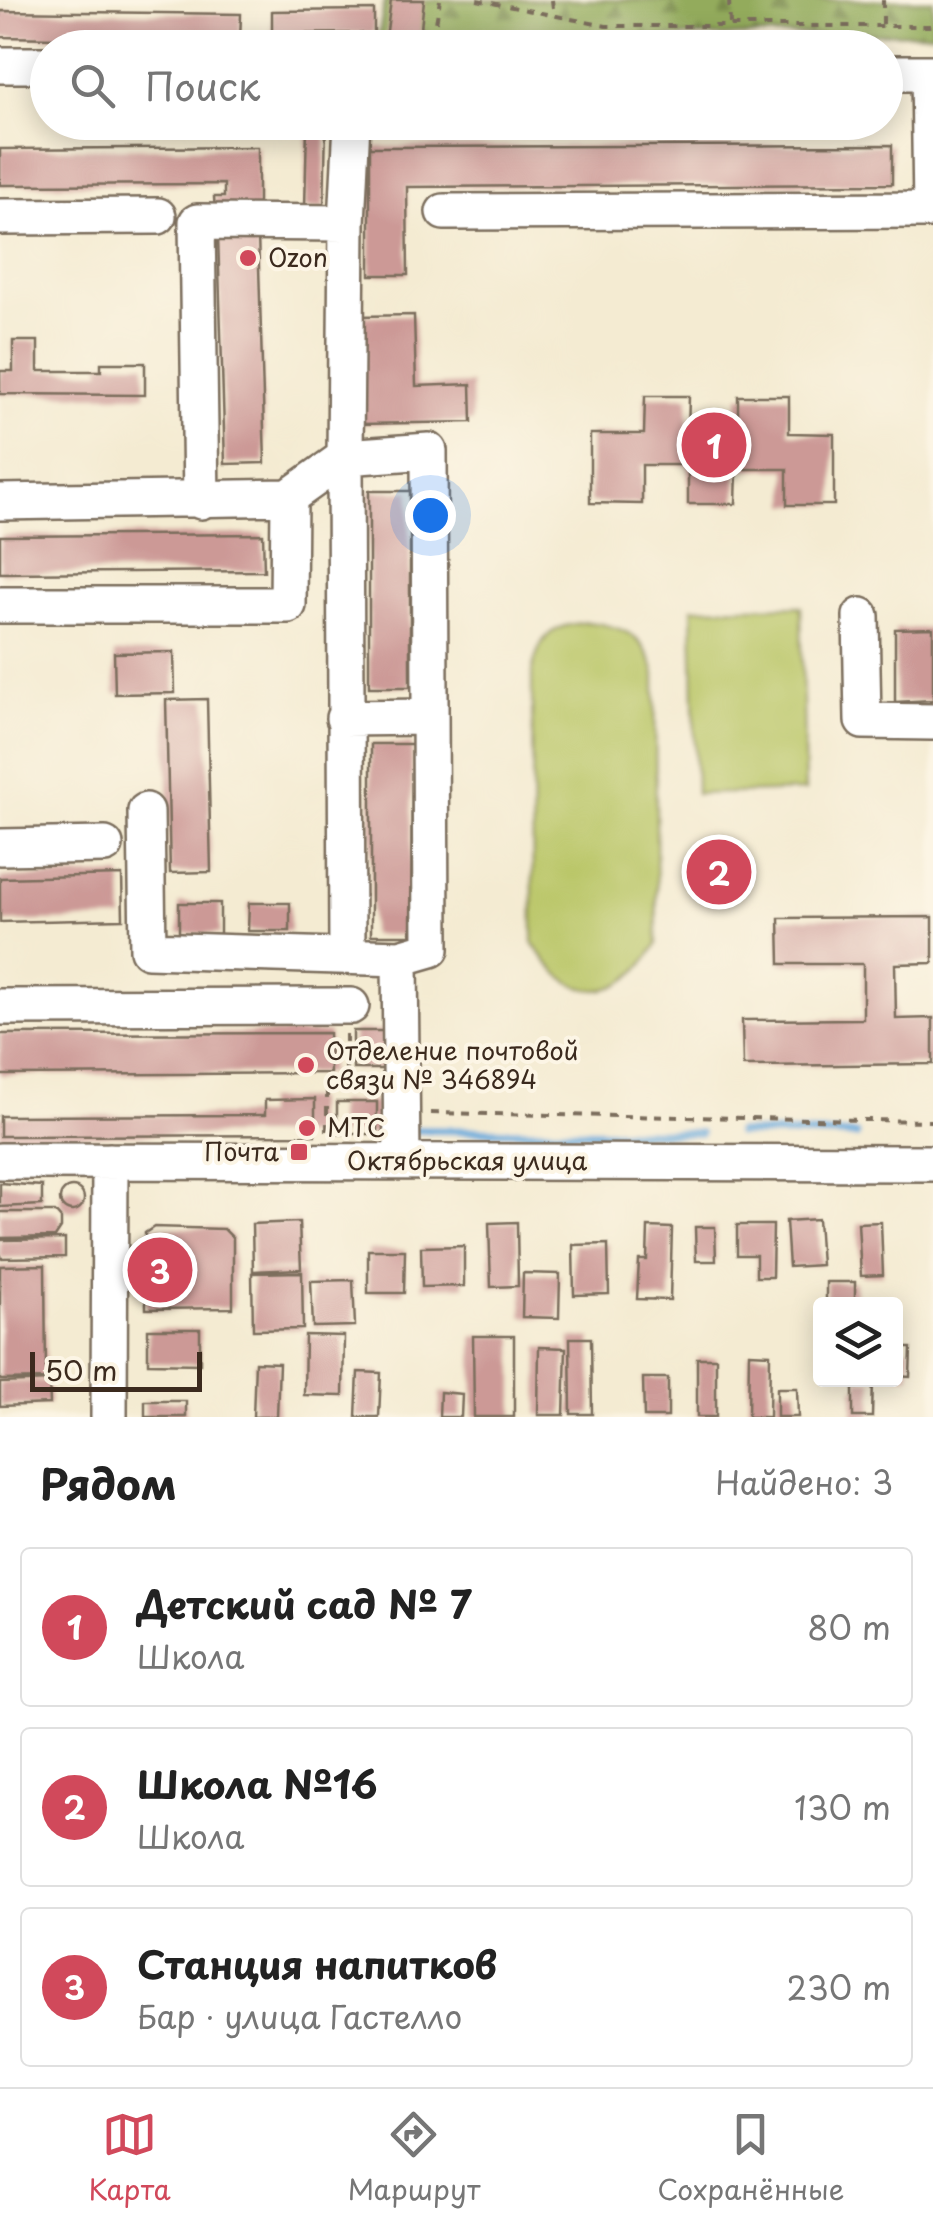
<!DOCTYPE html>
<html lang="ru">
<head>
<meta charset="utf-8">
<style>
	:root { --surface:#fff; --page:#f2f2f2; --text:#222; --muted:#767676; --line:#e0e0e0; --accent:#d1495b }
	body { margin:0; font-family:"Playpen Sans",sans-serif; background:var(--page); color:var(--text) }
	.controls { position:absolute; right:30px; bottom:30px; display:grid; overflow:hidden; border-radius:10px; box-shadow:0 5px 25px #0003 }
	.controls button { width:90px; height:90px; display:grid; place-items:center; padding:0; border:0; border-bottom:2px solid var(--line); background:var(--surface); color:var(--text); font:50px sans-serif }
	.scale { position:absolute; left:30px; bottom:25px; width:172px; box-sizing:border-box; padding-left:10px; border:5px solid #3b2a1e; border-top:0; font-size:28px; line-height:35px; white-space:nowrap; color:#3b2a1e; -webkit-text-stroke:8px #fcf5e5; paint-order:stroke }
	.you { position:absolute; left:430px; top:515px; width:35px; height:35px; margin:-25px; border:8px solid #fff; border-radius:50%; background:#1a73e8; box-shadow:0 0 0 15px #1a73e833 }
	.badge { display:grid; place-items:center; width:65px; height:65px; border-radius:50%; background:var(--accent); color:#fff; font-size:32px; font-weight:700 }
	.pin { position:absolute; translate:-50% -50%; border:5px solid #fff; box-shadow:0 2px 10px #0006 }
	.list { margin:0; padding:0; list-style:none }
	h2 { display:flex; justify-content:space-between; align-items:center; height:130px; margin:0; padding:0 40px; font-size:42px }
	h2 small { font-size:32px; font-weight:400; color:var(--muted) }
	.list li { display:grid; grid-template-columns:65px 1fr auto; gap:30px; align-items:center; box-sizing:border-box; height:160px; margin:0 20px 20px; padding:0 20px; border:2px solid var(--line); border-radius:10px }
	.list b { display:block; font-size:38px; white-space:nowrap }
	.list p { margin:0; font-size:32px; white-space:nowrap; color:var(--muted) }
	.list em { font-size:32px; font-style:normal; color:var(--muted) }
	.icon { flex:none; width:55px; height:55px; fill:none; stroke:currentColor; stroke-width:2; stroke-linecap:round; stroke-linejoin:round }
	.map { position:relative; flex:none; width:933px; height:1417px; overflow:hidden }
	.search { position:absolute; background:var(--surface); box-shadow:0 5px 25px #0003; left:30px; right:30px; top:30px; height:110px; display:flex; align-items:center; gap:25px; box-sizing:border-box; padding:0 35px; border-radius:55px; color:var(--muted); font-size:38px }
	.sheet { height:670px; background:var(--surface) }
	nav { display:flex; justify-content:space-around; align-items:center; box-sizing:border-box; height:140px; border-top:2px solid var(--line); background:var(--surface); font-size:28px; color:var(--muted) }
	nav a { display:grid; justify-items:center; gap:5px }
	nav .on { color:var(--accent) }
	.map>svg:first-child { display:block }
</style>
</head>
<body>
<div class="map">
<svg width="933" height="1417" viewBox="0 0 933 1417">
	<defs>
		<pattern id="forest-firs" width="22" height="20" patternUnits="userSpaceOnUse" patternTransform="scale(2.5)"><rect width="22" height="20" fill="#93ab5c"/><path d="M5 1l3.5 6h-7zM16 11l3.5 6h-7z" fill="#798b4b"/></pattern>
	</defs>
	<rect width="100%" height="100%" fill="#fcf5e5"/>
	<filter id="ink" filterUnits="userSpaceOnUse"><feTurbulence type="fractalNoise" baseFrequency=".01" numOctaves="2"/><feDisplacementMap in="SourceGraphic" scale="20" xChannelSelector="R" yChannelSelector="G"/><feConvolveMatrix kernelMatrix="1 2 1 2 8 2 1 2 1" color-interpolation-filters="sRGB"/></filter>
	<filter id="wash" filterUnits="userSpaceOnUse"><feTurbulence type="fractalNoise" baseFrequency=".0048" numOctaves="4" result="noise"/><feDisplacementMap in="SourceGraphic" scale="40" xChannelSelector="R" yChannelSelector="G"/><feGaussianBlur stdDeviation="2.25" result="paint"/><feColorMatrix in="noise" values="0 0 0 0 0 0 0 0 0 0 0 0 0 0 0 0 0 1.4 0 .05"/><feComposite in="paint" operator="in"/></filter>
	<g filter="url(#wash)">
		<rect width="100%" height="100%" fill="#f4ebd2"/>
		<path fill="url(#forest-firs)" stroke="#676a3d" stroke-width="2.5" d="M385 0H933V33L377 42Z"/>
		<path fill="#bac668" stroke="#7a7843" stroke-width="2.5" d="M801 606 805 791 696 794 692 608Z
			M587 622C624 626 645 636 655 673L657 944C619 1008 569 1003 533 942L532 671C541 634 550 627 587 622Z"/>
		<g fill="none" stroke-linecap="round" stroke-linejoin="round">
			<path stroke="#66a7da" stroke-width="8" d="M416 1130 700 1133
				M738 1133 856 1135"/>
		</g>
		<g id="blocks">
			<path fill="#cc9996" d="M391 0H424L420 38H386Z
				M374 10V33L272 34V11Z
				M0 11 241 14 240 41 0 37Z
				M307 126H326L324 209 305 208Z
				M892 145V184L407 187 408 275H370V147Z
				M258 147V212H215L214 197H224V184L0 185V149Z
				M258 234 265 463 225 464 218 235Z
				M414 315 416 386 471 384 472 422 360 424 358 316Z
				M13 341H38V371H101V363H145V395L0 394V371H13Z
				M645 396H689L688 436H738V396H789V433L834 434V505H787V469H737L736 504H688V465H642V504L590 503V434H644Z
				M369 491H410V687H369Z
				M263 534 264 571 0 573V536Z
				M933 628V700L895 702V629Z
				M174 652 175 693 115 694 114 653Z
				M207 699 211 872 170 873 166 700Z
				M371 744H412L411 935H371Z
				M122 875 123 919 0 922V878Z
				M179 903H220V934L179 933Z
				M249 903H290V931H248Z
				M933 917V963L895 964 896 1019 933 1018V1064L743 1066 742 1020 863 1019V964H780L779 918Z
				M353 1031H384V1069H353Z
				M329 1033 330 1073 0 1075V1034Z
				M315 1099V1135L0 1136V1116L265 1115V1100Z
				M337 1102H377V1134H337Z
				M0 1183 42 1186V1205L0 1207Z
				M60 1199a12 12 0 1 1 24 0a12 12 0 1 1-24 0Z
				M0 1212H55L61 1219V1228L55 1237 0 1238Z
				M818 1219 821 1265 789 1267 786 1221Z
				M299 1222 301 1269 253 1271 252 1224Z
				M517 1222 518 1286 491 1287 489 1223Z
				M881 1222 883 1275 861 1276 858 1223Z
				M737 1225H773L772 1277H756V1255H737Z
				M154 1227 224 1229 233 1238V1308L146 1309 145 1233Z
				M648 1227 672 1228 670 1300 637 1299 639 1260H647Z
				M695 1227H715L716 1261H696Z
				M65 1239V1257L0 1258V1240Z
				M608 1244 609 1294 574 1295 573 1245Z
				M464 1246V1286L422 1287 421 1247Z
				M368 1250H405L404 1293H368Z
				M45 1265 46 1379 0 1380V1266Z
				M302 1272 303 1329 253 1330 252 1273Z
				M523 1273 560 1274 559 1318 522 1317Z
				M353 1280 355 1326 313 1327 311 1281Z
				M826 1282H855V1304H826Z
				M148 1329H200V1364L148 1363Z
				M305 1335 344 1336 343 1396 304 1395Z
				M473 1336H514V1417H474Z
				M570 1338H591L592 1414H571Z
				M539 1347 566 1348 564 1415H538Z
				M896 1348H911L910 1377 896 1376Z
				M749 1353 770 1354 769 1417H748Z
				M697 1358H716V1417H697Z
				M255 1362 279 1363 277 1417H253Z
				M358 1372 381 1373 379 1417H356Z
				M643 1378H668V1417H644Z
				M858 1380H873L872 1417H853V1388H858Z
				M49 1381 50 1404 0 1406V1383Z
				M777 1388H797L798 1417H777Z
				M440 1392 462 1394 461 1417H439Z
				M145 1401H186V1417H145Z"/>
		</g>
	</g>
	<g filter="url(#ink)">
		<use href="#blocks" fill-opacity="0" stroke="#7c6e5d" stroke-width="2.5"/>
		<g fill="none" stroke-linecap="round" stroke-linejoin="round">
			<g stroke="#7c6e5d" stroke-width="40">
				<path id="minor" d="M0 65H48
					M886 73H933
					M444 212 931 210 929 73
					M0 217 158 216
					M201 501 197 222 347 223
					M0 502 289 497 345 457 347 223 352 122
					M0 605H288L289 497
					M861 616 863 721 933 722
					M344 718 430 717
					M146 811 148 950 400 958
					M0 847 105 845
					M347 954 345 457 429 451 431 949 400 958 402 1160
					M0 1007 351 1006
					M0 1161 933 1163
					M109 1417 110 1161"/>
			</g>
			<path stroke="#7c6e5d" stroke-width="4" stroke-dasharray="8 8" stroke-linecap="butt" d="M477 0 606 26H933
				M552 0 554 16
				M729 0 730 25
				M883 0V25
				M422 48 433 40 440 0
				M346 1034V1090
				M327 1091V1131
				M431 1113 933 1121"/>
			<use href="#minor" stroke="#fff" stroke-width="35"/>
		</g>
	</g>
	<g fill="#d1495b" stroke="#fcf5e5" stroke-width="4">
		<circle cx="248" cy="258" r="10"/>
		<circle cx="306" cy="1065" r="10"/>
		<circle cx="307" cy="1128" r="10"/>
		<rect x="289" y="1142" width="20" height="20" rx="5"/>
	</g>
	<g text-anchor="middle" stroke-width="8" stroke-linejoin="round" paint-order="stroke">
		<g font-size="25" fill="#3b2a1e" stroke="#fcf5e5" text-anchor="start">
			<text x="268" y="267">Ozon</text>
			<text x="326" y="1060">Отделение почтовой<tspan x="326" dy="29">связи № 346894</tspan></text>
			<text x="327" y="1137">МТС</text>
			<text x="279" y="1161" text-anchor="end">Почта</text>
		</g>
		<g font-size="25" fill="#3b2a1e" stroke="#fcf5e5">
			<text x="467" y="1170">Октябрьская улица</text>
		</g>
	</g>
</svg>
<div class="controls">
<button><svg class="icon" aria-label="layers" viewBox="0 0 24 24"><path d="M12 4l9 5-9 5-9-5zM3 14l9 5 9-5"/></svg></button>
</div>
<div class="scale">50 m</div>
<div class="you"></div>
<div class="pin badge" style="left:714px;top:445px">1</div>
<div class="pin badge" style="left:719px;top:872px">2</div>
<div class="pin badge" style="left:160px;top:1270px">3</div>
<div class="search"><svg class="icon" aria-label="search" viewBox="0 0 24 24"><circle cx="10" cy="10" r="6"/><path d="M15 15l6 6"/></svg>Поиск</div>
</div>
<section class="sheet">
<h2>Рядом<small>Найдено: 3</small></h2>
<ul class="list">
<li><span class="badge">1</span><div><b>Детский сад № 7</b><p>Школа</p></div><em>80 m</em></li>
<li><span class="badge">2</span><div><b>Школа №16</b><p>Школа</p></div><em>130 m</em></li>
<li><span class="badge">3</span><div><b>Станция напитков</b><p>Бар · улица Гастелло</p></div><em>230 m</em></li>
</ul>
</section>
<nav>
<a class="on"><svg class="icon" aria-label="map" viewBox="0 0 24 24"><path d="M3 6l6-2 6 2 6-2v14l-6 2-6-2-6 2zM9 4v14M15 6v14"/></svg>Карта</a>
<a><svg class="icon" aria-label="directions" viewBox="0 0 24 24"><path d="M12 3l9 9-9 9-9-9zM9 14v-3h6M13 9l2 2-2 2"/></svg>Маршрут</a>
<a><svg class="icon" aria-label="saved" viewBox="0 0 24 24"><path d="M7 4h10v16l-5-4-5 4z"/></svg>Сохранённые</a>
</nav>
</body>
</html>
